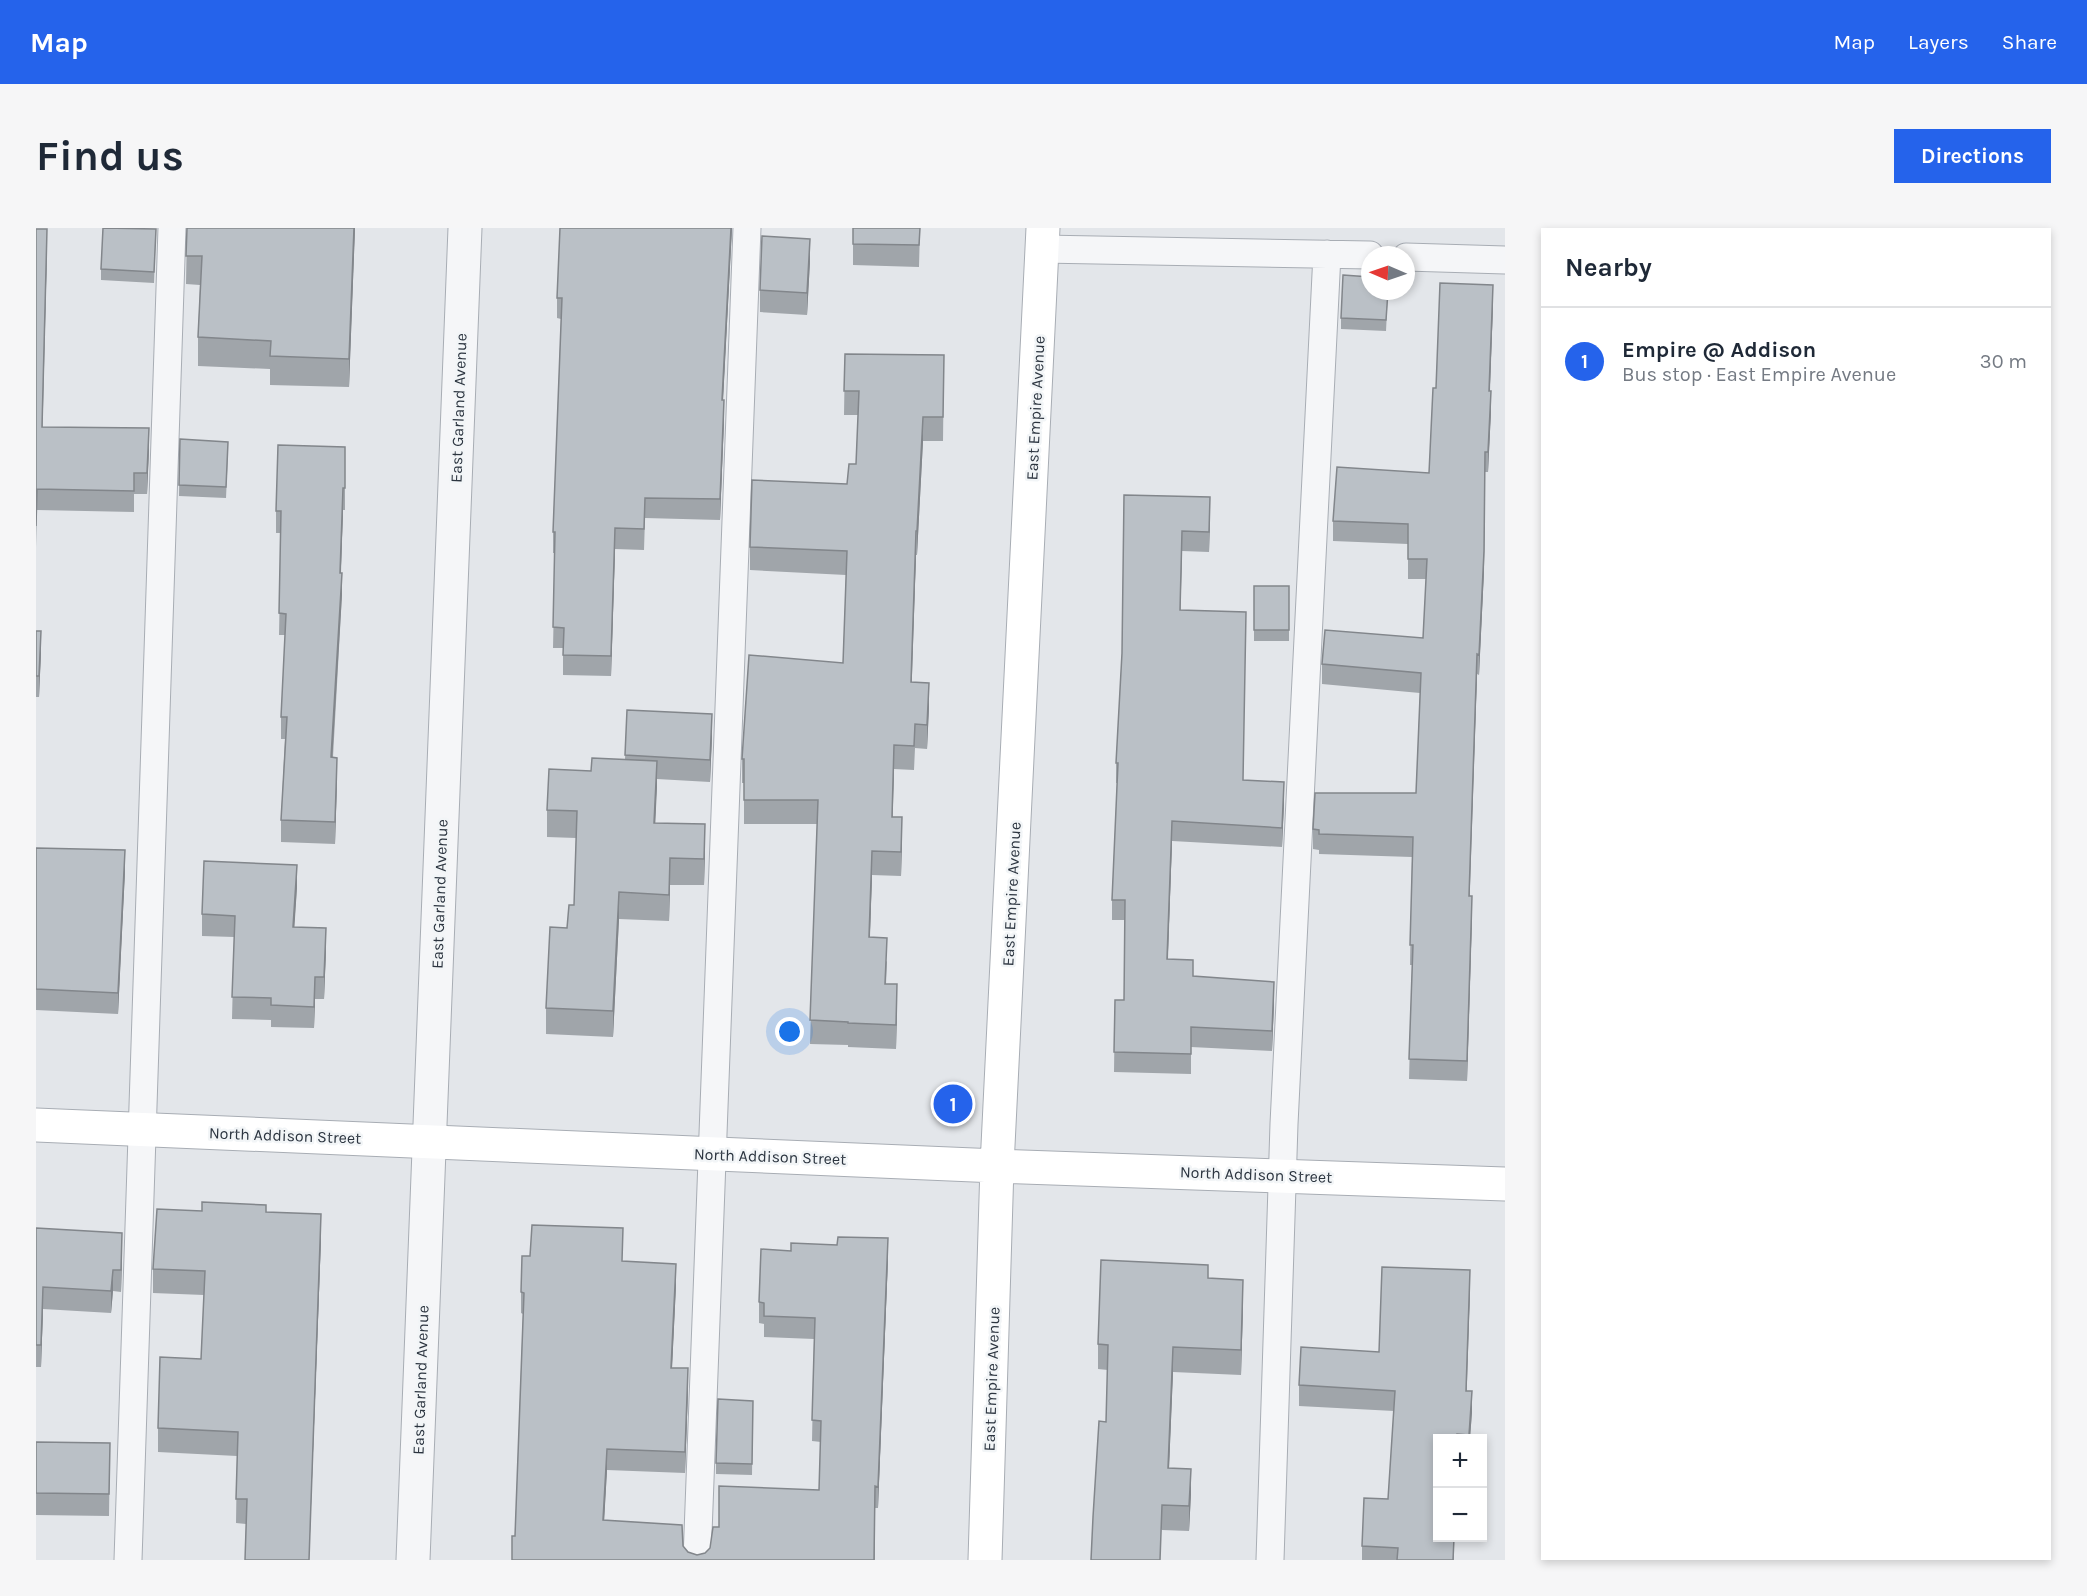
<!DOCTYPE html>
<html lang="en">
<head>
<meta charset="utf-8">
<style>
	:root { --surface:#fff; --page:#f6f6f7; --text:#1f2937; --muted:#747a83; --line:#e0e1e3; --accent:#2563eb }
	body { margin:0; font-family:Karla,sans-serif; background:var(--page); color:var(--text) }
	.controls { position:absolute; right:18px; bottom:18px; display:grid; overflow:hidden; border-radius:0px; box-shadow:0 3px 9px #0003 }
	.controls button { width:54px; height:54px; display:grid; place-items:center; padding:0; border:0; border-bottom:2px solid var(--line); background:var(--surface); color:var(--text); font:30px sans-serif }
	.compass { position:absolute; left:1325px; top:18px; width:54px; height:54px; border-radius:50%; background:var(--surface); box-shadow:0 3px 9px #0003; rotate:272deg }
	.you { position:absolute; left:754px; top:804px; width:21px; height:21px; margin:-15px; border:4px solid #fff; border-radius:50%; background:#1a73e8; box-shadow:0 0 0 9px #1a73e833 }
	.badge { display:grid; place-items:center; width:39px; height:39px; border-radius:50%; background:var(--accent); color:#fff; font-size:20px; font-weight:700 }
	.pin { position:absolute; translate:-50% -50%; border:3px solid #fff; box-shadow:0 2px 6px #0006 }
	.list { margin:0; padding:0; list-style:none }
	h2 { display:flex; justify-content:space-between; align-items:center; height:78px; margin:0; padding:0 24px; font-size:26px }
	h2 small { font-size:20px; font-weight:400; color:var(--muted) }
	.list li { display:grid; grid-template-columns:39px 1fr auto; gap:18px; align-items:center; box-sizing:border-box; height:108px; padding:0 24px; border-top:2px solid var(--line) }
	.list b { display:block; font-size:22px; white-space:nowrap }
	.list p { margin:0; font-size:20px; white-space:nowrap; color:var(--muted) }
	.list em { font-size:20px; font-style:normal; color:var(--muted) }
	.map { position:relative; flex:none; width:1469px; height:1332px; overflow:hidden; border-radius:0px }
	header { display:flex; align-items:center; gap:36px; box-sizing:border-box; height:84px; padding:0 30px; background:var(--accent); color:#fff }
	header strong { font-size:28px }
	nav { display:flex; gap:33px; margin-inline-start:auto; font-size:21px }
	.intro { display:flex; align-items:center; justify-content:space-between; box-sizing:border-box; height:144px; padding:0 36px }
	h1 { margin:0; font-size:42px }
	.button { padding:15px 27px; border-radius:0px; background:var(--accent); color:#fff; font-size:21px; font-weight:700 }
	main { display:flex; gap:36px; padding:0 36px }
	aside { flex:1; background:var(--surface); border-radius:0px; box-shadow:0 3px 9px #0003 }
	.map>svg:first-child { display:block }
</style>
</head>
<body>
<header>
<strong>Map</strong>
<nav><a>Map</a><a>Layers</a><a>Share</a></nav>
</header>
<div class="intro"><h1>Find us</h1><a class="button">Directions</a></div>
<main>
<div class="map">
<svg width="1469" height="1332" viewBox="0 0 1469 1332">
	<rect width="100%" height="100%" fill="#e3e6ea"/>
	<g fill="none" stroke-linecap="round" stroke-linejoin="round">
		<g stroke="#a8adb4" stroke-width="29">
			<path id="lane" d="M1006 21 1334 27
				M1370 29 1469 32
				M92 1332 136 0
				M661 1332 711 0
				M1234 1332 1248 896 1291 26"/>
		</g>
		<g stroke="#a8adb4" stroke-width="35">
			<path id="street" d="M377 1332 429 0"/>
		</g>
		<g stroke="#a8adb4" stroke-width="35">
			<path id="secondary" d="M0 897 961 938 1469 956
				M949 1332 961 938 1007 0"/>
		</g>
		<use href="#lane" stroke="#f5f6f8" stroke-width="27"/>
		<use href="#street" stroke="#f5f6f8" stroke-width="33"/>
		<use href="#secondary" stroke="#fff" stroke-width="33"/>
	</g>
	<path fill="#a0a5aa" d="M151 0H319L313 159 234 157V141L162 138V109L164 57 150 56Z
		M696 0 687 172 688 192 684 292 609 290 608 322 579 321 575 448 527 447V420H517L519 325H517V304L525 91 521 90V70Z
		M817 0H884L883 39 817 37Z
		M0 1 11 22 6 199 113 221 111 266H98V284L1 282 0 319Z
		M120 1 118 55 65 52V41Z
		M774 33 771 87 724 84V62Z
		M1334 63H1352L1350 103 1305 101V90Z
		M1457 77 1454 163 1455 183 1452 244H1449L1448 343 1443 447 1441 446 1433 668 1436 688 1431 853 1373 851 1376 737H1374L1376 629 1283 626V622L1277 621V601L1380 565 1384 465 1286 456V436L1387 410 1390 351H1372V316L1297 313V293L1393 245 1400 160Z
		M809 126 908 127 907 213H887L881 327H880L875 454 893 479 891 521 879 520 878 542 858 541 856 589 866 613 865 648 836 647 834 709 851 734 850 756 861 780 860 821 812 819V817L774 816 781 596H708V555H706V531L807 435 810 347 714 342V319L811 256 820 236 822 187H808Z
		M144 211 192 225 190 270 143 268Z
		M309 219V282H307L305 345 306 366 297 529 301 551 299 616 245 614V592L249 511H245V489L249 407H243L245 305H240V283Z
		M1088 267 1174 289 1173 324 1146 323 1144 382 1207 552 1248 574 1246 619 1136 613 1132 731 1157 748 1238 774 1236 823 1155 819V846L1078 844 1079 772H1088L1089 692H1076V672L1081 555H1080V535L1086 425Z
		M1218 358H1253V413H1218Z
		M0 403 5 424 3 469H0Z
		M591 482 676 508 674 554 621 551 619 595 669 622 668 657H634L633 693 583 691 577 809 510 806V780L538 677 540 610 511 609V582L555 543 589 531Z
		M0 620 89 643 82 786 0 782Z
		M261 659 258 699 290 722 288 771H279L278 800 235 799V792L196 791 198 709 166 708V686Z
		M166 983 230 984 285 1011 273 1332H209L210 1296 200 1295 201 1228 122 1224V1200L165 1131 168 1067 117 1065V1041Z
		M0 1000 86 1027 85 1064 77 1063 75 1085 7 1081 5 1139H0Z
		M852 1031 842 1280H839V1332H476L479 1308 487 1086 485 1085V1064L587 1033 640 1057 636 1140 652 1161 649 1245 571 1242 568 1292 647 1318 652 1324 661 1327 669 1325 674 1320 683 1299 783 1262 785 1214 776 1213 778 1111 728 1109V1096L723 1095V1074Z
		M1172 1050 1207 1077 1205 1147 1137 1144 1133 1240 1155 1266 1153 1303 1126 1302 1070 1194 1072 1142 1062 1141V1116Z
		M1434 1062 1430 1163 1436 1184 1434 1210H1401V1310H1418V1332H1326V1318L1352 1271 1358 1183 1263 1178V1157L1343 1124Z
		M717 1173 716 1247 680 1246V1235Z
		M0 1214 74 1215 73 1288 0 1287Z"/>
	<path fill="#82868b" d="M318 0H319L313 159V131Z
		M695 0H696L686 192V172Z
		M11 1V22L6 220V199Z
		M774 11V33L771 87V65Z
		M1457 57V77L1453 183V163Z
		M1455 163V183L1452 244V224Z
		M688 172V192L684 292V271Z
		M887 189V213L881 327V303Z
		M113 200V221L111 266V245Z
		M1449 244 1448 343 1443 447V427Z
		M307 260V282L304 366V345Z
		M1174 269V289L1173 324V304Z
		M579 300V321L575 448V428Z
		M880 303V327L875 478V454Z
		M1146 303V323L1144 402V382Z
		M306 345V366L295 551V529Z
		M5 403V424L3 469V448Z
		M1441 426V446L1433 688V668Z
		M893 455V479L891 521V497Z
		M676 486V508L674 554V532Z
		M858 517V541L856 612V589Z
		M301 530V551L299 616V594Z
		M621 533V559L618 622V595Z
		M1248 554V574L1246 619V600Z
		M866 589V613L865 648V624Z
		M1136 593V613L1131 751V731Z
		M669 596V622L668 657V631Z
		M89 622V643L82 786V765Z
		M836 623V647L833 733V709Z
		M634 630V657L633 693V667Z
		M261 637V659L257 721V699Z
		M583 664V691L577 809V783Z
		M1436 668V688L1431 853V833Z
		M290 700V722L288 771V749Z
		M279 749V771L278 800V779Z
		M1238 754V774L1236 823V803Z
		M861 756V780L860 821V797Z
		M285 986V1011L273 1332Z
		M86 1005V1027L85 1064V1042Z
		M852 1010V1031L842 1280V1259Z
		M640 1036V1057L635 1161V1140Z
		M77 1042V1063L75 1085V1063Z
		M1434 1042V1062L1430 1184V1163Z
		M1207 1052V1077L1205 1147V1122Z
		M7 1059V1081L5 1139V1117Z
		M1137 1119V1144L1132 1265V1240Z
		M652 1140V1161L649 1245V1224Z
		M1436 1163V1184L1434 1210H1433Z
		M571 1221V1242L567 1313V1292Z
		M1155 1241V1266L1153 1303V1278Z"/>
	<path fill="#bac0c6" stroke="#82868b" stroke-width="1.5" d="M67 0 120 1 118 44 65 41Z
		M151 0H318L313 131 234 128 235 113 162 109 166 28H150Z
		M524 0H695L686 172H688L684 271 609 270 608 301 579 300 575 428 527 427 528 400 517 399 519 304H517L526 70H521Z
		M817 0H884L883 17 817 16Z
		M0 1H11L6 199 113 200 111 245H98V263L1 261 0 298Z
		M726 8 774 11 771 65 724 62Z
		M1307 47 1334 49V63H1352L1350 92 1305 90Z
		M1404 55 1457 57 1453 163H1455L1452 224H1449L1448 323 1443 427 1441 426 1433 668H1436L1431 833 1373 831 1377 717H1374L1377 609 1283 606V602L1277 601 1279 565H1380L1385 445 1286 436 1289 402 1387 410 1391 331H1372V296L1297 293 1301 239 1393 245 1397 160H1400Z
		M809 126 908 127 907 189H887L881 303H880L875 454 893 455 891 497 879 496 878 518 858 517 856 589H866L865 624 836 623 833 709 851 710 849 756H861L860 797 812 795V794L774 792 782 572H708V531H706L713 427 807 435 811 323 714 319 716 252 811 256 813 236H820L823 163H808Z
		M144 211 192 214 190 259 143 257Z
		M242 217 309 219V260H307L304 345H306L295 529 301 530 299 594 245 592 251 489H245L250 386 243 385 245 283H240Z
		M1088 267 1174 269 1173 304 1146 303 1144 382 1210 384 1207 552 1248 554 1246 600 1136 593 1131 731 1157 732V748L1238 754 1236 803 1155 799V826L1078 824 1079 772H1088L1089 672H1076L1082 535H1080L1086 425Z
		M1218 358H1253V402H1218Z
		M0 403H5L3 448H0Z
		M591 482 676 486 674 532 589 527Z
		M556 530 621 533 618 595 669 596 668 631 634 630 633 667 583 664 577 783 510 780 514 699 531 700 533 677H538L541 583 511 582 513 541 555 543Z
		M0 620 89 622 82 765 0 761Z
		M168 633 261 637 257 699 290 700 288 749H279L278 779 235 777V770L196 769 199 688 166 686Z
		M166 974 230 977V984L285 986 273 1332H209L211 1271H200L202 1204 122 1200 124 1129 165 1131 169 1043 117 1041 121 981 166 983Z
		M496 997 587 1000 586 1033 640 1036 635 1140H652L649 1224 571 1221 567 1292 646 1297 647 1318 652 1324 661 1327 669 1325 674 1320 677 1299H683V1258L783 1262 785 1193 776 1192 779 1090 728 1088V1075L723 1074 725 1021 755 1023V1015L801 1017 802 1009 852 1010 842 1259 839 1258 838 1332H476V1308H479L488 1065 485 1064 486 1028H494Z
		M0 1000 86 1005 85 1042H77L75 1063 7 1059 5 1117H0Z
		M1065 1032 1172 1037V1050L1207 1052 1205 1122 1137 1119 1132 1240 1155 1241 1153 1278 1126 1277 1124 1332H1055L1057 1289 1063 1193 1070 1194 1072 1117 1062 1116Z
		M1346 1039 1434 1042 1430 1163H1436L1433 1207 1421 1206V1210H1401V1310H1418L1417 1332H1361L1362 1320 1326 1318 1328 1270 1352 1271 1359 1163 1263 1157 1265 1119 1343 1124Z
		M682 1171 717 1173 716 1236 680 1235Z
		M0 1214 74 1215 73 1266 0 1265Z"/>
	<g text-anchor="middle" stroke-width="5" stroke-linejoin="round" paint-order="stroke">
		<g font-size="16" fill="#2c3540" stroke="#f2f5f7">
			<text transform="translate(422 180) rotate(-88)" y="6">East Garland Avenue</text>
			<text transform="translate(999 180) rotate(-87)" y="6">East Empire Avenue</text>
			<text transform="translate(403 666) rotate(-88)" y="6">East Garland Avenue</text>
			<text transform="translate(975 666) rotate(-87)" y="6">East Empire Avenue</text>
			<text transform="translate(249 907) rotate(2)" y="6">North Addison Street</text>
			<text transform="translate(734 928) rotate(2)" y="6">North Addison Street</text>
			<text transform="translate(1220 946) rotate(2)" y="6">North Addison Street</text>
			<text transform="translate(955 1151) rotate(-88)" y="6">East Empire Avenue</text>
			<text transform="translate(384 1152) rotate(-88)" y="6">East Garland Avenue</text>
		</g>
	</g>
</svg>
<div class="controls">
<button>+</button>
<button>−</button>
</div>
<svg class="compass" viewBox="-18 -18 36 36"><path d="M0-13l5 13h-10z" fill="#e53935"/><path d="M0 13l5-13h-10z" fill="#747a83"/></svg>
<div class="you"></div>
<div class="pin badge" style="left:917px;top:876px">1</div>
</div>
<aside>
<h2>Nearby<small></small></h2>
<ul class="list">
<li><span class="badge">1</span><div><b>Empire @ Addison</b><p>Bus stop · East Empire Avenue</p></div><em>30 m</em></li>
</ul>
</aside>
</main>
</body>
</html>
